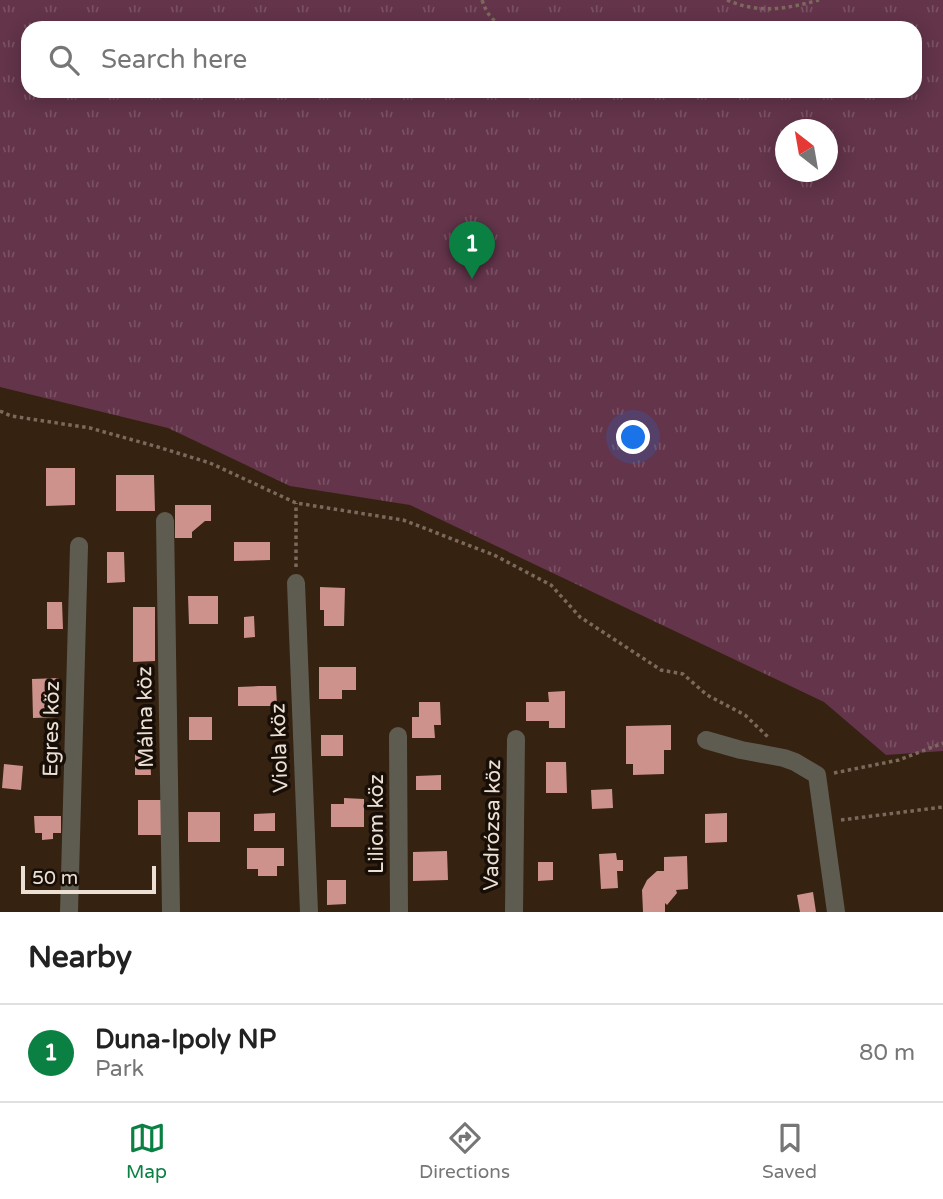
<!DOCTYPE html>
<html lang="en">
<head>
<meta charset="utf-8">
<style>
	:root { --surface:#fff; --page:#f6f6f6; --text:#222; --muted:#767676; --line:#e0e0e0; --accent:#0b8043 }
	body { margin:0; font-family:"Varela Round",sans-serif; background:var(--page); color:var(--text) }
	.compass { position:absolute; left:775px; top:119px; width:63px; height:63px; border-radius:50%; background:var(--surface); box-shadow:0 4px 18px #0003; rotate:329deg }
	.scale { position:absolute; left:21px; bottom:18px; width:135px; box-sizing:border-box; padding-left:7px; border:4px solid #ecdfd4; border-top:0; font-size:19px; line-height:24px; white-space:nowrap; color:#ecdfd4; -webkit-text-stroke:5px #160e07; paint-order:stroke }
	.you { position:absolute; left:634px; top:438px; width:24px; height:24px; margin:-18px; border:5px solid #fff; border-radius:50%; background:#1a73e8; box-shadow:0 0 0 10px #1a73e833 }
	.badge { display:grid; place-items:center; width:46px; height:46px; border-radius:50%; background:var(--accent); color:#fff; font-size:23px; font-weight:700 }
	.pin { position:absolute; translate:-50% -58px; filter:drop-shadow(0 2px 4px #0008) }
	.pin::after { content:''; position:absolute; top:37px; width:24px; height:21px; background:inherit; clip-path:polygon(0 0,100% 0,50% 100%) }
	.list { margin:0; padding:0; list-style:none }
	h2 { display:flex; justify-content:space-between; align-items:center; height:91px; margin:0; padding:0 28px; font-size:30px }
	h2 small { font-size:23px; font-weight:400; color:var(--muted) }
	.list li { display:grid; grid-template-columns:46px 1fr auto; gap:21px; align-items:center; box-sizing:border-box; height:98px; padding:0 28px; border-top:2px solid var(--line) }
	.list b { display:block; font-size:26px; white-space:nowrap }
	.list p { margin:0; font-size:23px; white-space:nowrap; color:var(--muted) }
	.list em { font-size:23px; font-style:normal; color:var(--muted) }
	.icon { flex:none; width:38px; height:38px; fill:none; stroke:currentColor; stroke-width:2; stroke-linecap:round; stroke-linejoin:round }
	.map { position:relative; flex:none; width:943px; height:912px; overflow:hidden }
	.search { position:absolute; background:var(--surface); box-shadow:0 4px 18px #0003; left:21px; right:21px; top:21px; height:77px; display:flex; align-items:center; gap:18px; box-sizing:border-box; padding:0 24px; border-radius:21px; color:var(--muted); font-size:26px }
	.sheet { height:189px; background:var(--surface) }
	nav { display:flex; justify-content:space-around; align-items:center; box-sizing:border-box; height:98px; border-top:2px solid var(--line); background:var(--surface); font-size:19px; color:var(--muted) }
	nav a { display:grid; justify-items:center; gap:4px }
	nav .on { color:var(--accent) }
	.map>svg:first-child { display:block }
</style>
</head>
<body>
<div class="map">
<svg width="943" height="912" viewBox="0 0 943 912">
	<defs>
		<pattern id="park-tufts" width="24" height="20" patternUnits="userSpaceOnUse" patternTransform="scale(1.75)"><rect width="24" height="20" fill="#63344a"/><path d="M3 7l-1-3M5 7V3M7 7l1-3M15 17l-1-3M17 17v-4M19 17l1-3" fill="none" stroke="#7a5163"/></pattern>
	</defs>
	<rect width="100%" height="100%" fill="#352211"/>
	<path fill="url(#park-tufts)" fill-rule="evenodd" d="M0 0H943V751L886 755 824 702 410 505 290 486 168 428 0 387ZM28 28H915V91H28ZM786 130H828V172H786Z"/>
	<path fill="#cd928b" d="M46 468H75V505L46 506Z
		M116 475H154L155 511H116Z
		M175 505H211V521H205L192 532V538H175Z
		M234 542H270V560L234 561Z
		M107 552H124L125 582 107 583Z
		M320 587 345 588 344 626H324V610H320Z
		M188 596H218V624H189Z
		M47 602H62L63 629H47Z
		M133 607H155V661L133 662Z
		M254 616 255 637 244 638V617Z
		M319 667H356V690H342V699H319Z
		M59 678 60 717 33 718 32 679Z
		M259 686H276L277 706H238V687Z
		M565 691V728H549V721H526V702H549L548 692Z
		M419 702H440L441 725H434L435 738H412V717H419Z
		M189 717H212V740H189Z
		M671 725V750H664V774L633 775V764H626V726Z
		M321 735H343V756H321Z
		M135 751H150L151 775H135Z
		M546 762H566L567 793H546Z
		M4 764 23 766 21 790 2 788Z
		M441 775V790H416V776Z
		M612 789 613 808 592 809 591 790Z
		M344 798 364 799V827H331V804H344Z
		M138 800H163V835H138Z
		M188 812H220V842H188Z
		M275 813V831H254V814Z
		M727 813V842L705 843V814Z
		M34 816H61V833H53V839L42 840V833H35Z
		M247 848H284V866H277V876H258V869H247Z
		M447 851 448 880 413 881V852Z
		M616 853 617 860H623V871H617L618 888 601 889 599 854Z
		M687 856 688 889 676 890 677 893 667 905 665 903V912H643L642 890 647 880 657 871H664V857Z
		M538 862H553V880L538 881Z
		M327 880H346V904L327 905Z
		M813 892 816 912H800L797 895Z"/>
	<g fill="none" stroke-linecap="round" stroke-linejoin="round">
		<path stroke="#7b6a5c" stroke-width="3.5" stroke-dasharray="3.5 3.5" stroke-linecap="butt" d="M482 0C491 27 504 27 529 25
			M727 0C758 14 787 9 819 0
			M0 411 11 416 90 428 158 447 210 463 296 503 403 520 494 555 551 585 580 617 661 670 683 674 707 695 745 715 768 737
			M296 567V503
			M834 773 899 760 943 743
			M841 820 943 807"/>
		<path stroke="#5e5c50" stroke-width="18" d="M165 521 171 912
			M296 583 309 912
			M398 736 399 912
			M706 740 741 750 784 758 795 762 817 775 836 912
			M69 912 79 546
			M514 912 516 739"/>
	</g>
	<g text-anchor="middle" stroke-width="7" stroke-linejoin="round" paint-order="stroke">
		<g font-size="21" fill="#ecdfd4" stroke="#160e07">
			<text transform="translate(145 717) rotate(-91)" y="7">Málna köz</text>
			<text transform="translate(51 729) rotate(-89)" y="7">Egres köz</text>
			<text transform="translate(279 748) rotate(-92)" y="7">Viola köz</text>
			<text transform="translate(376 824) rotate(-90)" y="7">Liliom köz</text>
			<text transform="translate(492 825) rotate(-89)" y="7">Vadrózsa köz</text>
		</g>
	</g>
</svg>
<svg class="compass" viewBox="-18 -18 36 36"><path d="M0-13l5 13h-10z" fill="#e53935"/><path d="M0 13l5-13h-10z" fill="#767676"/></svg>
<div class="scale">50 m</div>
<div class="you"></div>
<div class="pin badge" style="left:472px;top:279px">1</div>
<div class="search"><svg class="icon" aria-label="search" viewBox="0 0 24 24"><circle cx="10" cy="10" r="6"/><path d="M15 15l6 6"/></svg>Search here</div>
</div>
<section class="sheet">
<h2>Nearby<small></small></h2>
<ul class="list">
<li><span class="badge">1</span><div><b>Duna-Ipoly NP</b><p>Park</p></div><em>80 m</em></li>
</ul>
</section>
<nav>
<a class="on"><svg class="icon" aria-label="map" viewBox="0 0 24 24"><path d="M3 6l6-2 6 2 6-2v14l-6 2-6-2-6 2zM9 4v14M15 6v14"/></svg>Map</a>
<a><svg class="icon" aria-label="directions" viewBox="0 0 24 24"><path d="M12 3l9 9-9 9-9-9zM9 14v-3h6M13 9l2 2-2 2"/></svg>Directions</a>
<a><svg class="icon" aria-label="saved" viewBox="0 0 24 24"><path d="M7 4h10v16l-5-4-5 4z"/></svg>Saved</a>
</nav>
</body>
</html>
